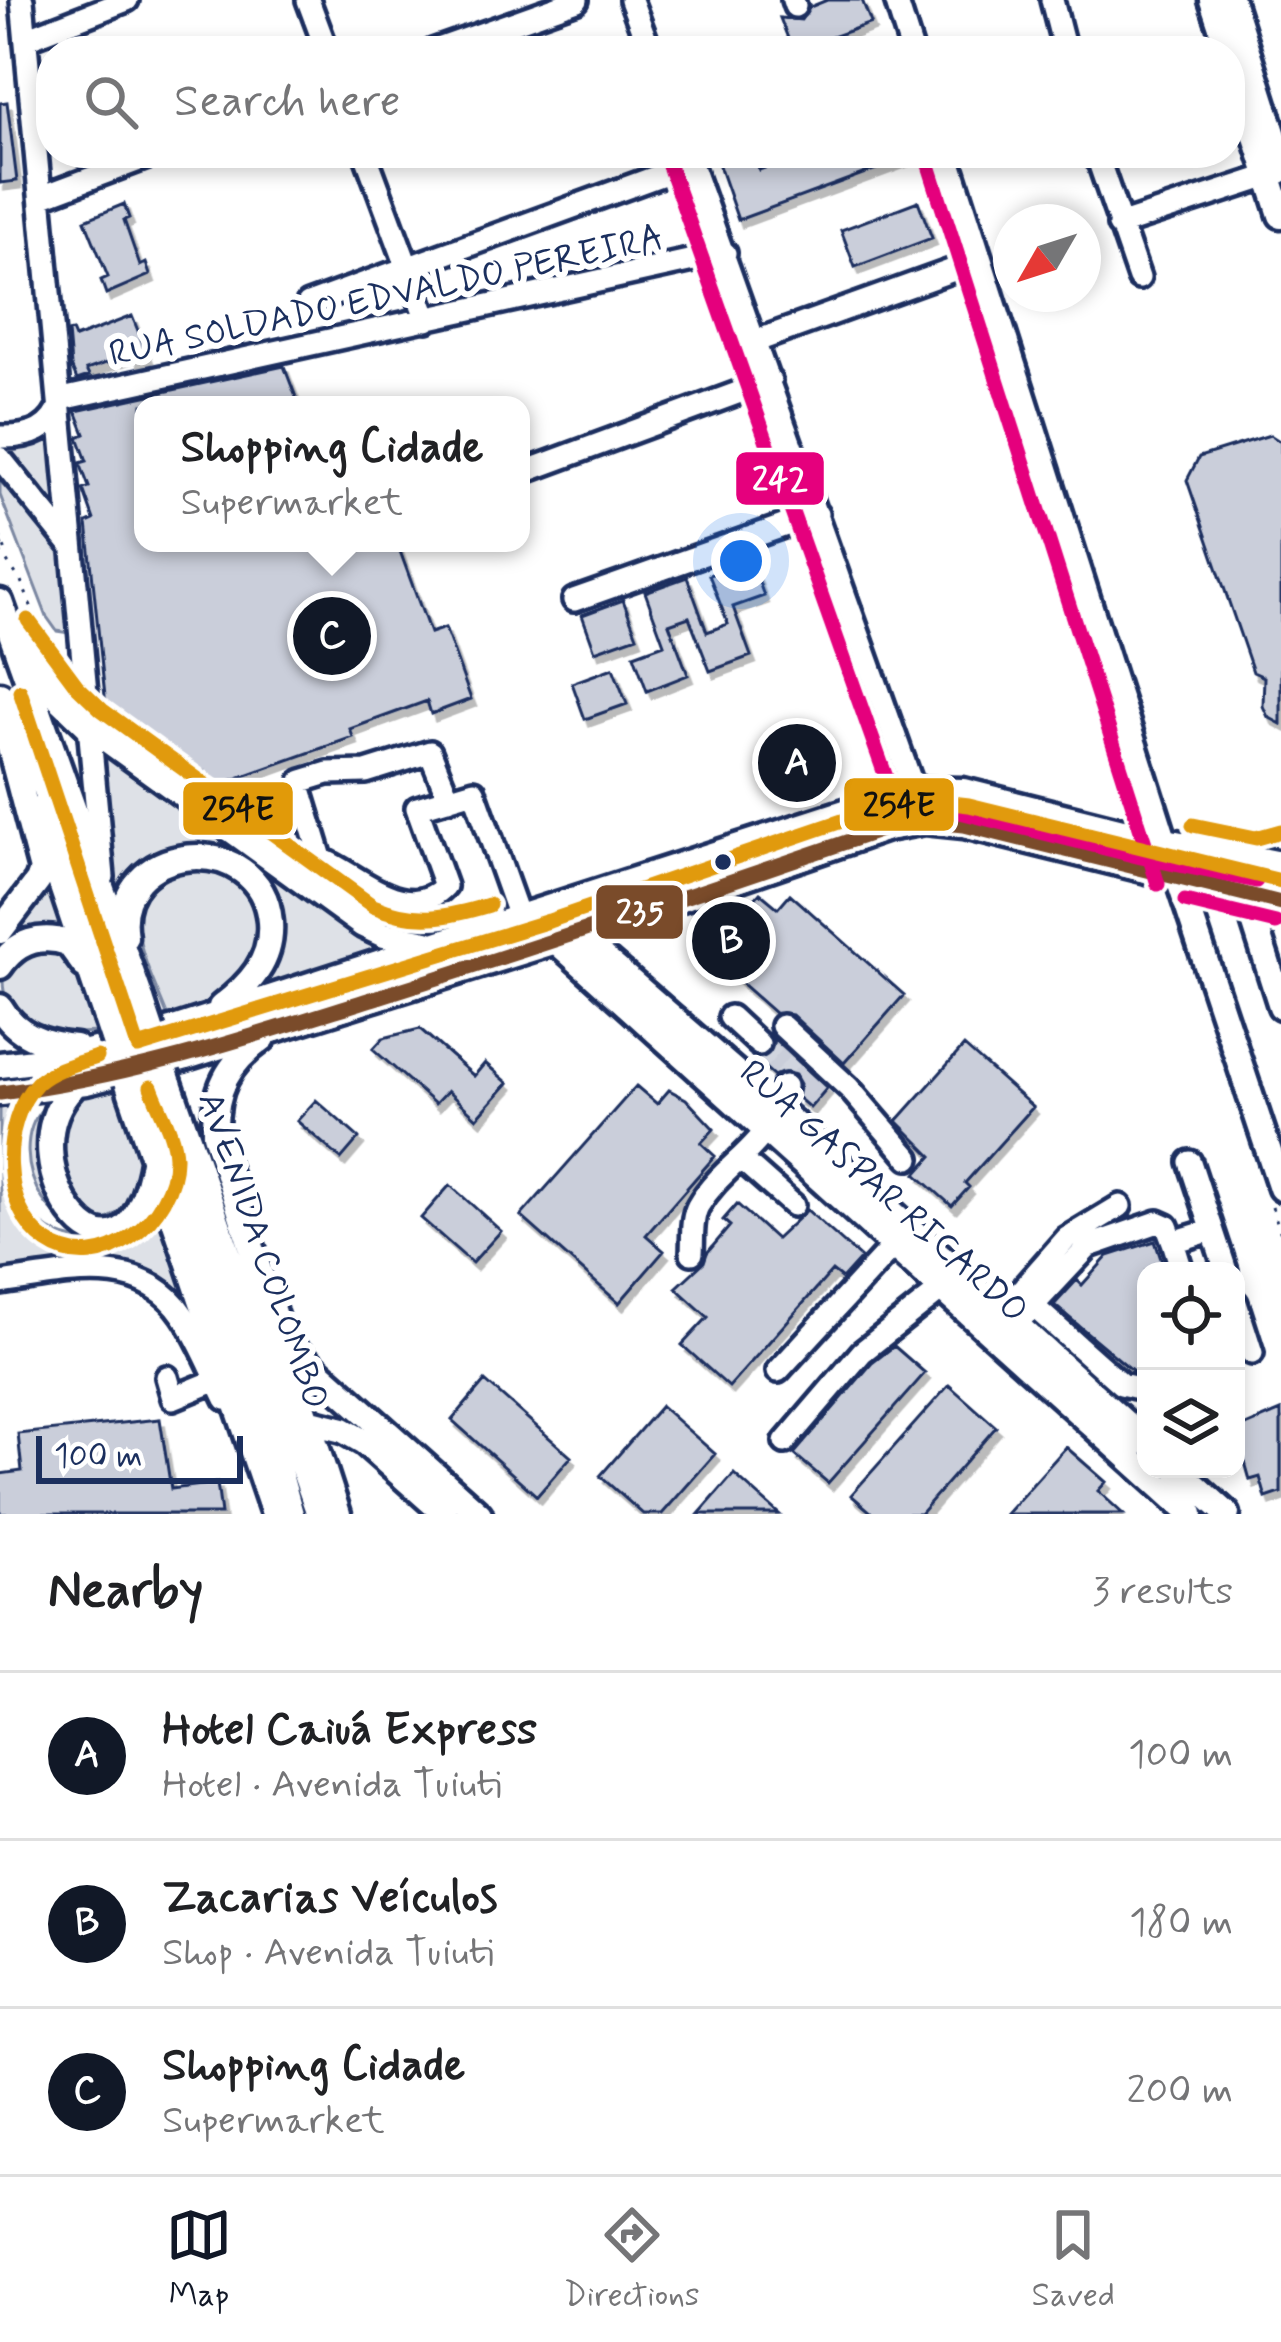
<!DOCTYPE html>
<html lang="en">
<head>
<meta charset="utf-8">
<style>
	:root { --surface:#fff; --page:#f2f2f2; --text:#202124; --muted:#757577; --line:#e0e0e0; --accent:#111827 }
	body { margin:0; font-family:Mynerve,sans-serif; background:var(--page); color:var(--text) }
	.controls { position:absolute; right:36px; bottom:36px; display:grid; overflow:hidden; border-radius:24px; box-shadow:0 6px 18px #0003 }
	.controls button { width:108px; height:108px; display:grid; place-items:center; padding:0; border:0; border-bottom:3px solid var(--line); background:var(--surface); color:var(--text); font:60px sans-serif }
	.compass { position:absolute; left:993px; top:204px; width:108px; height:108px; border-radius:50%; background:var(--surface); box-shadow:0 6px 18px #0003; rotate:231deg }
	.scale { position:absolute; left:36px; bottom:30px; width:207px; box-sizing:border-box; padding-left:12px; border:6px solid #1b2f5e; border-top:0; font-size:33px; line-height:42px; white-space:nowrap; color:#1b2f5e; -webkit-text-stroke:9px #fff; paint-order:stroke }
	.you { position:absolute; left:741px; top:561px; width:42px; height:42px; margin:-30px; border:9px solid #fff; border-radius:50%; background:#1a73e8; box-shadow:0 0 0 18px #1a73e833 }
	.badge { display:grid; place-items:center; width:78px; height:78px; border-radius:50%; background:var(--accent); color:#fff; font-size:39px; font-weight:700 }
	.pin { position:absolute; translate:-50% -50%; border:6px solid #fff; box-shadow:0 3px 12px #0006 }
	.popup { position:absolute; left:134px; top:396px; width:396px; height:156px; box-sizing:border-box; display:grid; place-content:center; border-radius:24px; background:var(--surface); filter:drop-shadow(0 3px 9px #0005); font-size:39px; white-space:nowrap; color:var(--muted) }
	.popup b { font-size:45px; color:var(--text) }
	.popup::after { content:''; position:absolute; left:50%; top:100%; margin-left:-24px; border:24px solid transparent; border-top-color:var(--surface) }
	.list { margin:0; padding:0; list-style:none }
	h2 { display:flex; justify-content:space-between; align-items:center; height:156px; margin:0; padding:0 48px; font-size:51px }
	h2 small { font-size:39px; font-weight:400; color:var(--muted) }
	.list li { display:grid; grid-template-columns:78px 1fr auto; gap:36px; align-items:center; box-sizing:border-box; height:168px; padding:0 48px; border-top:3px solid var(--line) }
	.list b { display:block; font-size:45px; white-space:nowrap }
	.list p { margin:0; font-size:39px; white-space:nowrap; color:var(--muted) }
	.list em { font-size:39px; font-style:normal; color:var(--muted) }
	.icon { flex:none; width:66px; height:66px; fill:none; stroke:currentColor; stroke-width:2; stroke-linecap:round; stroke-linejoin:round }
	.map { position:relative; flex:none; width:1281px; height:1514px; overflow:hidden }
	.search { position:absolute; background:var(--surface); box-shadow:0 6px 18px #0003; left:36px; right:36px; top:36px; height:132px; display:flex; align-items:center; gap:30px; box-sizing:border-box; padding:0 42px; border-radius:48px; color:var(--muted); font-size:45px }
	.sheet { height:660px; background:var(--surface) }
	nav { display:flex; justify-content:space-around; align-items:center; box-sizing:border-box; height:168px; border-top:3px solid var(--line); background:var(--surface); font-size:33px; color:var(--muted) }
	nav a { display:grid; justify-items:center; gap:6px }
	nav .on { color:var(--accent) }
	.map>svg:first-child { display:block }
</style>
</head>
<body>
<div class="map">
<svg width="1281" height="1514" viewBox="0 0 1281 1514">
	<defs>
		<filter id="shadow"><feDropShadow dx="4.5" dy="7" stdDeviation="0" flood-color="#0004"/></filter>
	</defs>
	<rect width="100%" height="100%" fill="#fff"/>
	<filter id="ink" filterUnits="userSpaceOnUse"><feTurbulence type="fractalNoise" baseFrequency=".00833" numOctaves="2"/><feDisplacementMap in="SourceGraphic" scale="24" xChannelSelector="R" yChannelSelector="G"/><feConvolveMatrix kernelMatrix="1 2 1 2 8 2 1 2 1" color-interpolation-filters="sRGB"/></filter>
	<g filter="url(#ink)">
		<path fill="#dee1e7" stroke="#7c88a2" stroke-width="3" d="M51 422 72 547 0 458V437Z
			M0 481 64 552 76 634 57 631 47 617 0 495Z
			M101 740 392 947 255 987 277 927 221 850C177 840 142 853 118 891L103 827Z
			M194 864C248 879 250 888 264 940L224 997 168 1018C155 981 112 908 158 878 168 871 183 868 194 864Z
			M50 876 67 933 11 938 0 947 1 936Z
			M44 943 76 958 99 1032C51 1034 0 1038 3 972Z
			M123 1085C129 1106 145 1144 144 1165 144 1180 135 1196 125 1206 57 1270 0 1155 43 1108 66 1093 97 1091 123 1085Z
			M32 1096C27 1104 20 1112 15 1120 0 1185 33 1249 103 1239L156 1185 196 1317C146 1243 76 1268 0 1276V1100Z"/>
		<path fill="#caceda" stroke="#1b2f5e" stroke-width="3" filter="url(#shadow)" d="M827 0H862L871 23 793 51 780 18 801 20 810 7Z
			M7 102 17 181 0 183V103Z
			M722 153H752L759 170 805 153H846L849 162 857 159 859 163 883 153 917 154 738 220 717 160 724 157Z
			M918 201 932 238 855 267 841 230Z
			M124 204 129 218 124 220 140 266 146 263 150 275 106 294 101 280 108 277 85 220Z
			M132 316 148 355 134 360 132 354 86 370 89 376 77 380 71 366 68 332 72 331 75 338Z
			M284 366 299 405H143V543H397L430 633 445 628 471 699 431 714 427 701 350 729 353 737 210 788 204 771 196 774 193 764 178 769 114 722 106 706 87 523 94 520 83 489 89 487 80 463 87 461 78 437 85 434 76 411Z
			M1270 435 1281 442V724L1268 717 1263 706 1264 677 1253 672 1187 480 1199 457Z
			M751 560 764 596 733 607 751 656 710 671 689 617 669 624 688 675 647 691 634 655 664 644 645 592 687 577 707 632 728 624 709 575Z
			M623 600 637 636 595 651 582 615Z
			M613 668 627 704 585 719 572 683Z
			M760 893 778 908 790 894 904 995 844 1063 792 1015 775 1013 707 953Z
			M420 1029 474 1076 485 1063 508 1083 477 1118 447 1091 435 1104 373 1049 383 1038Z
			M772 1037 827 1088 810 1108 797 1097 800 1084 795 1075 783 1071 774 1076 753 1057 769 1055 774 1046Z
			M964 1046 1033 1107 965 1183 969 1187 952 1206 916 1174 932 1156 897 1121Z
			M636 1086 657 1104 669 1090 686 1099 714 1129 701 1143 715 1156 646 1235 664 1251 619 1303 521 1216Z
			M316 1100 359 1138 341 1159 297 1121Z
			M450 1185 501 1231 472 1263 421 1218Z
			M737 1204 776 1239 807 1210 861 1258 842 1279 832 1271 729 1387 682 1345 708 1317 676 1288 704 1262 707 1253 730 1226 723 1220Z
			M1155 1241 1165 1271H1146V1368L1133 1371 1054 1305 1077 1280 1082 1285 1108 1256Z
			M894 1346 925 1373 828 1483 794 1454 872 1363Z
			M485 1381 571 1457 537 1496 452 1420Z
			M949 1385 996 1427 920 1514H873L851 1495Z
			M661 1406 715 1454 662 1514H643L600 1476Z
			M1281 1411V1493L1266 1498 1260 1477 1250 1480 1236 1430Z
			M160 1419 171 1489 217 1483 221 1514H0V1474L22 1471 18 1434Z
			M1066 1447 1106 1482 1098 1491 1123 1514H1006Z
			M734 1474 779 1514H699Z"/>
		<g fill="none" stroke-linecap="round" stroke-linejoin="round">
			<path stroke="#d1d5df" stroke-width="21" stroke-dasharray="21 10" stroke-linecap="butt" d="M759 1044 792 1073"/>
			<g stroke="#1b2f5e" stroke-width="30">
				<path id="minor" d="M22 0 103 877
					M308 0 327 51
					M631 0 650 51
					M793 0 795 6
					M896 0 912 51
					M1052 0 1065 51
					M26 39 127 0
					M433 51 577 0
					M365 153 427 320
					M687 153 925 821
					M947 153 1166 841
					M1096 153 1139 278
					M41 197 158 153
					M1119 225 1281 172
					M308 304 691 164
					M756 341 981 260
					M62 399 725 253
					M0 437C31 438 52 430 62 400
					M0 458 72 547
					M521 473 770 381
					M574 600 817 514
					M321 858 300 789 302 781 328 773 366 772 430 752 449 799
					M296 878 317 857C355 871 406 927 445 886L417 808 474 791 519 917
					M730 1017 759 1044
					M782 1026 849 1088 909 1158
					M741 1159 793 1205
					M1190 1162 1226 1271
					M1173 1242 1182 1271
					M692 1253C693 1238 691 1219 698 1206 725 1160 773 1147 785 1086
					M0 1283C63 1275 141 1252 183 1315 200 1340 212 1371 226 1399
					M1236 1303 1252 1353
					M1032 1305 1121 1384 1134 1387 1146 1383
					M1001 1313 1067 1238 1120 1206
					M1015 1325 1089 1246 1158 1222 1167 1226 1173 1242 1212 1230
					M778 1371 904 1234
					M167 1377 173 1398 217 1380
					M785 1442 862 1352 952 1281"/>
			</g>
			<g stroke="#1b2f5e" stroke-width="33">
				<path id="major" d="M1212 0 1229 51
					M1231 0 1281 158
					M1230 55 1281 215
					M0 602 142 1002
					M11 632 61 700 88 726 363 925 384 935 427 943
					M0 695 45 787 125 1009
					M36 809 106 1018
					M1233 855 1281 1006
					M1174 866 1281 1188
					M572 922 576 934 780 1111 1146 1442
					M552 929 556 941 1191 1514
					M0 931 38 881 42 870 4 725
					M125 937C108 841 262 826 270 922 273 961 249 985 221 1007
					M0 966C17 941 41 934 68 943L84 965
					M0 1007C16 1035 43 1044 75 1047
					M263 1038C227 1064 214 1090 215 1134L338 1514
					M0 1065 68 1057 174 1029 913 790 963 791 1146 837 1281 864
					M169 1083 319 1514
					M72 1088C0 1164 126 1334 154 1156
					M151 1089 259 1401 291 1514
					M0 1093 86 1082 183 1058 556 941 887 828 925 821 964 825 1281 903
					M132 1096 274 1514
					M279 1336 479 1514
					M299 1419 343 1430 364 1442 445 1514
					M1177 1469 1227 1514"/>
			</g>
			<path stroke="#1b2f5e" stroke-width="3" stroke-dasharray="3 9" stroke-linecap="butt" d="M926 153 956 253
				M966 285 1071 606
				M243 342 264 320 294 309
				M0 536 6 552 0 543
				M0 552 21 581 41 631 60 655H67
				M1272 1207 1281 1234"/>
			<use href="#minor" stroke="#fff" stroke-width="21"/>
			<use href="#major" stroke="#fff" stroke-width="24"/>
			<g stroke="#1b2f5e" stroke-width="33" stroke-linecap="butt">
				<path id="major-bridge" d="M142 1002 169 1083
					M125 1009 151 1089
					M106 1018 132 1096"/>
			</g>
			<use href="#major-bridge" stroke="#fff" stroke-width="24"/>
			<g stroke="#fff" stroke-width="24">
				<path id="bus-1" d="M0 1093C135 1076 249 1037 378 997 549 943 718 886 887 828L925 821 964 825 1281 903"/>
			</g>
			<g stroke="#fff" stroke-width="24">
				<path id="bus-2" d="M927 159 1158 884
					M667 160 893 797
					M913 811 960 812 1141 857 1256 881
					M1185 901 1276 923"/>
			</g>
			<g stroke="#fff" stroke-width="24">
				<path id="bus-3" d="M28 620 77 686 102 710 373 906C416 924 446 918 489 905
					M20 691 138 1047 549 921 880 808 925 800 969 805 1281 881
					M1193 825 1256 838 1281 831
					M97 1057C78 1063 52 1069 37 1083 0 1121 0 1211 47 1242 102 1280 176 1217 175 1157 174 1132 159 1110 151 1087"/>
			</g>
			<use href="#bus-1" stroke="#7a4b2a" stroke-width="15"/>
			<use href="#bus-2" stroke="#e5007d" stroke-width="15"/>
			<use href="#bus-3" stroke="#e19a09" stroke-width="15"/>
		</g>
	</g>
	<circle fill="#1b2f5e" stroke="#fff" stroke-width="4.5" cx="723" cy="862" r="10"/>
	<g text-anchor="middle" stroke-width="12" stroke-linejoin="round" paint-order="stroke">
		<g font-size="36" fill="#1b2f5e" stroke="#fff">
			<text transform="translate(386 294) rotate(-12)" y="13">RUA SOLDADO EDVALDO PEREIRA</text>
			<text transform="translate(885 1190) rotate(42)" y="13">RUA GASPAR RICARDO</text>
			<text transform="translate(265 1250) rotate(71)" y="13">AVENIDA COLOMBO</text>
		</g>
	</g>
	<g stroke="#fff" stroke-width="4.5">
		<rect x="734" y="450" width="92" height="57" rx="12" fill="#e5007d"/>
		<rect x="842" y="776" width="114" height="57" rx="12" fill="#e19a09"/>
		<rect x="181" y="780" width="114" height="57" rx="12" fill="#e19a09"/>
		<rect x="594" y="883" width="91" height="58" rx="12" fill="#7a4b2a"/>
	</g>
	<g font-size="33" text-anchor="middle" font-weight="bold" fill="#fff">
		<text x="780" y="490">242</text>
		<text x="640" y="923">235</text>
	</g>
	<g font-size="33" text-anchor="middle" font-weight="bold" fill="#111">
		<text x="899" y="816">254E</text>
		<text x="238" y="820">254E</text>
	</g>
</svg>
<div class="controls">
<button><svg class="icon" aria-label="locate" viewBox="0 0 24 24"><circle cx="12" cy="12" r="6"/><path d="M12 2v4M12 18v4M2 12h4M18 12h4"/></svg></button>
<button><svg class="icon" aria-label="layers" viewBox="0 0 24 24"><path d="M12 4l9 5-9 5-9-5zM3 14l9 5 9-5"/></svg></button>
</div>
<svg class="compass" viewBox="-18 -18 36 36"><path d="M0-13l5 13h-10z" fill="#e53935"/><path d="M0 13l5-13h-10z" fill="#757577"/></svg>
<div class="scale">100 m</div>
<div class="you"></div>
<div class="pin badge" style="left:797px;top:763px">A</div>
<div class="pin badge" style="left:731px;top:941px">B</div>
<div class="pin badge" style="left:332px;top:636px">C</div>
<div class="popup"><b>Shopping Cidade</b>Supermarket</div>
<div class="search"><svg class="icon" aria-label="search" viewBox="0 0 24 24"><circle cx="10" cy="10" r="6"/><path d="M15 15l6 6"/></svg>Search here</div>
</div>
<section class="sheet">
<h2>Nearby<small>3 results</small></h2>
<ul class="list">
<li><span class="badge">A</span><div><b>Hotel Caiuá Express</b><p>Hotel · Avenida Tuiuti</p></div><em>100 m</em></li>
<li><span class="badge">B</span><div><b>Zacarias Veículos</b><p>Shop · Avenida Tuiuti</p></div><em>180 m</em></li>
<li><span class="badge">C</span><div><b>Shopping Cidade</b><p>Supermarket</p></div><em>200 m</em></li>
</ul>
</section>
<nav>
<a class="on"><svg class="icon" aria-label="map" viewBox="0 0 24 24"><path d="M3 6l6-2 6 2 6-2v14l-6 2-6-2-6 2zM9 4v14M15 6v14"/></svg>Map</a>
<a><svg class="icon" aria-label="directions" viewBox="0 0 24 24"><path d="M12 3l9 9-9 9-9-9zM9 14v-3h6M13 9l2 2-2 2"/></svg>Directions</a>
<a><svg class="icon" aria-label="saved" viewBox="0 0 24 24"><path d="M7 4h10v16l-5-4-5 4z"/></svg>Saved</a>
</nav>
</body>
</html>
